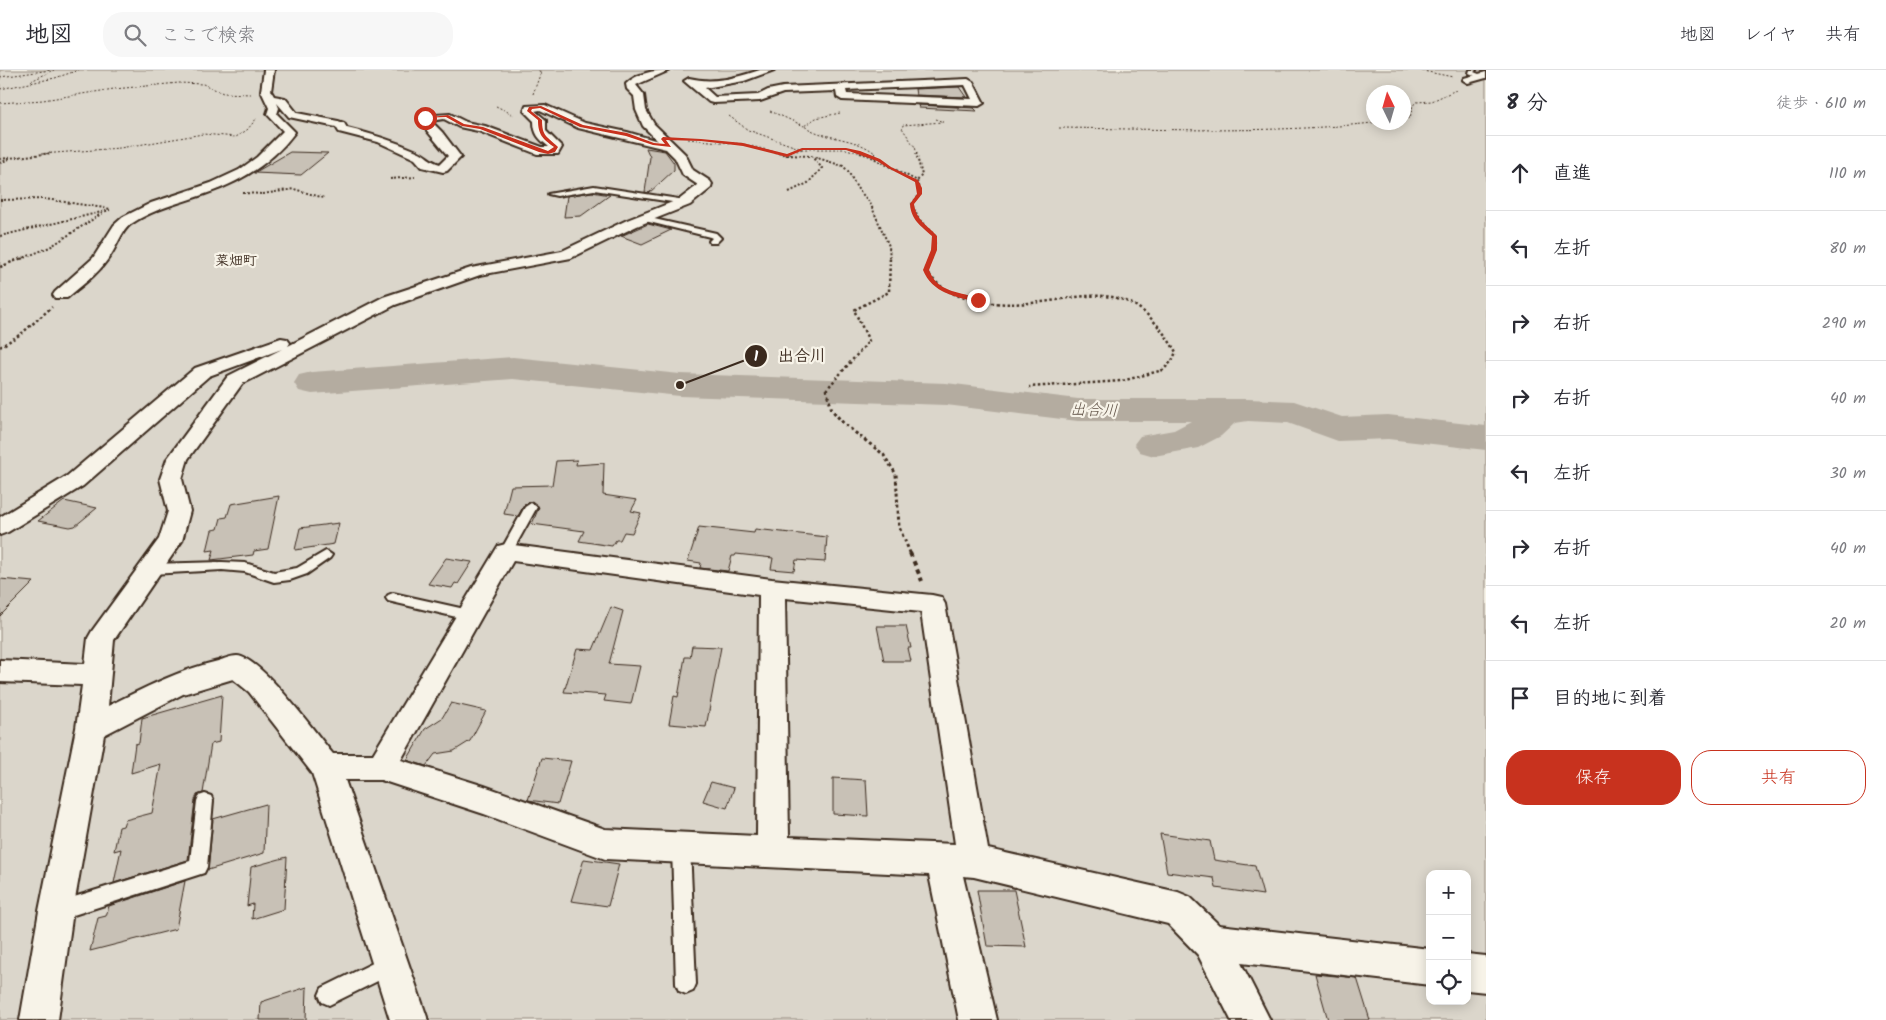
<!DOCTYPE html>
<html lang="ja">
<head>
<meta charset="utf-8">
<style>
	:root { --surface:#fff; --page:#f7f7f7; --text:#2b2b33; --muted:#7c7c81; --line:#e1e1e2; --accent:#c8321e }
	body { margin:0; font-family:Kalam,"Klee One",sans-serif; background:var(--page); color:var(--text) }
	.controls { position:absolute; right:15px; bottom:15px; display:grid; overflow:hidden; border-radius:10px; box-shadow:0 2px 12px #0003 }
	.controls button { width:45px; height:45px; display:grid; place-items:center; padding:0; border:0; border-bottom:1px solid var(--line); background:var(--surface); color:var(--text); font:25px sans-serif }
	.compass { position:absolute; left:1366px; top:15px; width:45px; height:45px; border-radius:50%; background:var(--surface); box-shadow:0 2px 12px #0003; rotate:355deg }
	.stop { position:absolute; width:15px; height:15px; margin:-11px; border:4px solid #c8321e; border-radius:50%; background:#fff }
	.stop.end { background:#c8321e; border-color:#fff; box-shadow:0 1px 5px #0008 }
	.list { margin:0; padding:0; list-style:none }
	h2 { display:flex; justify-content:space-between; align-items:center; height:65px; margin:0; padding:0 20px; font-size:21px }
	h2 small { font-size:16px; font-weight:400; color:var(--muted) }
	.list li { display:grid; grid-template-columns:32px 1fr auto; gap:15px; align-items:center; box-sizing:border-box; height:75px; padding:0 20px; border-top:1px solid var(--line) }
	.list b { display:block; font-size:19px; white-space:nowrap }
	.list em { font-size:16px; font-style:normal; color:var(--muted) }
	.actions { display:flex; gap:10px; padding:15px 20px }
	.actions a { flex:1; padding:11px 0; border:1px solid var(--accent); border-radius:20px; text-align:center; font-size:18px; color:var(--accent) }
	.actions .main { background:var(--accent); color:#fff }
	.icon { flex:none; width:28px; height:28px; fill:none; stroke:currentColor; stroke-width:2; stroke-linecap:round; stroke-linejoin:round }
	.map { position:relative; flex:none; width:1486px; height:950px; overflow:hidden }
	header { display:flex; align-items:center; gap:30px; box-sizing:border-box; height:70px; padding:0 25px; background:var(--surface); border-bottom:1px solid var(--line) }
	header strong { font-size:24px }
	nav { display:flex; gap:28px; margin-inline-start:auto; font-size:18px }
	.search { width:350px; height:45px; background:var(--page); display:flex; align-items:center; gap:12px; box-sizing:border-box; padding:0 18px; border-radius:20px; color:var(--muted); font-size:19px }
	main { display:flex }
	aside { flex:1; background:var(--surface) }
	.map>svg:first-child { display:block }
</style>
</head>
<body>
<header>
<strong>地図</strong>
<div class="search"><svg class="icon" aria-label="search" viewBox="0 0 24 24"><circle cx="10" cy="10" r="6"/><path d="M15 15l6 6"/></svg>ここで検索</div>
<nav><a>地図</a><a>レイヤ</a><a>共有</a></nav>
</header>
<main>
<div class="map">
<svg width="1486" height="950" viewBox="0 0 1486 950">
	<rect width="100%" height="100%" fill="#f7f3e8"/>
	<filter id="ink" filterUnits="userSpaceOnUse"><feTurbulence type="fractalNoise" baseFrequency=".02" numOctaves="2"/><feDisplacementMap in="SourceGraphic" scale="10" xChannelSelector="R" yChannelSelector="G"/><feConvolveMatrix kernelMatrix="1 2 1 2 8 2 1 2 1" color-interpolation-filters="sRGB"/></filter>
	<g filter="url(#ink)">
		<path fill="#dbd6cb" stroke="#8b8074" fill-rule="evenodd" d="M0 0H1486V950H0ZM1374 22H1404V52H1374ZM1430 804H1467V931H1430Z"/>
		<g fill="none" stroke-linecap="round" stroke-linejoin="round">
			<path fill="#b4aca0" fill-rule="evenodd" d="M513 287 680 304 946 313 1078 329H1248L1294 331 1342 347 1388 345 1486 356V380L1388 369 1338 371 1288 353 1248 351 1235 353 1221 366 1198 378 1154 386 1140 382 1134 374 1140 366 1174 360 1191 351H1078L946 335 680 326 513 309 312 324 299 321 294 313 299 305 312 302Z"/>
		</g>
		<path fill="#c8c1b6" stroke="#3b2a1e" d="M959 17 966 27 916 25 915 19Z
			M918 35 974 38 977 41 919 38Z
			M646 78 665 81 674 93V100L649 123 645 122 650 87Z
			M290 82 328 83 301 105 254 103Z
			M592 122 610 125 581 146 564 147 567 126Z
			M648 154 671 160 642 174 621 166Z
			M577 390 576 395 604 393 603 425 637 430 631 441 641 443 632 463 624 462 620 470H616L612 476 579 471 584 461 532 454 539 437 532 431 524 435 518 446 504 444 511 416 552 415 556 391Z
			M279 426 268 479 254 481 253 485 211 490 214 480 207 481 212 460 218 459 221 448 227 447 231 434Z
			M64 431 97 438 75 456 70 457 38 451Z
			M339 453 334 474 295 480 300 458Z
			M699 457 754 463 755 459 827 467 825 492 796 490 794 501 771 499 773 488 736 484 735 486H732L728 501 700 498 701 493 688 491Z
			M446 488 472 492 458 514 455 513 452 518 428 514Z
			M0 509 34 512 0 546Z
			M611 537 623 541 609 594 640 596 631 634 604 631 606 625 564 622 577 579 593 580Z
			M877 556H906L911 578H908L911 591H884Z
			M692 576 721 577 706 657 669 654 674 626 678 627 685 587H690Z
			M222 625 219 672 211 674 203 723 197 725 195 730 188 790 114 813 121 779 114 781 119 757 123 756 125 750 152 743 161 694 131 703 135 674 139 673 142 648Z
			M451 633 486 641 470 671 454 681 435 684 426 696 407 690 425 659 442 648Z
			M542 688 571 691 558 734 528 730Z
			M833 708 866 710 868 746 833 744Z
			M711 712 734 718 727 738 703 731Z
			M266 734 264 783 208 800 213 749Z
			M1160 764 1210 771 1214 790 1255 796 1263 825 1216 818 1214 808 1167 802Z
			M287 787 284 839 252 849 253 834 247 836 251 797Z
			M584 789 619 794 608 836 571 831Z
			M185 811 176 859 90 881 98 848 106 846 109 836Z
			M977 820H1014L1026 877 987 876Z
			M1315 904 1357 908 1370 950H1328Z
			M307 917 306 950H260L261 932Z"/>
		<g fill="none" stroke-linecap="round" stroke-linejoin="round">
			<g stroke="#3b2a1e" stroke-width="4">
				<path id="service" d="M1470 0H1476L1474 2 1484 6 1481 8 1469 3Z
					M594 116 685 130 689 132 685 134 594 120 557 126 548 124Z
					M641 146 716 163 721 168 716 173H710L709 171 712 168 710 167 641 150Z
					M531 433 537 437 512 482 506 486 502 485 500 482 525 437Z
					M326 481 332 485 330 488 307 504 290 510 274 512 245 502 222 500 151 504 146 502 145 499 146 496 151 494 222 492 245 493 274 502 297 498Z
					M393 523 469 540 474 541 476 545 474 549 469 550 388 531 386 528 388 525Z
					M205 724 211 726 213 731 207 797 204 803 58 850 52 847 49 841 52 835 58 832 190 791 197 731 199 726Z
					M681 769 687 771 690 777 696 914 693 921 686 924 679 921 676 914 672 777 675 771Z
					M389 885 396 888 399 895 396 902 329 935 322 932 319 925 322 918Z"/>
			</g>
			<g stroke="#3b2a1e" stroke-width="4">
				<path id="minor" d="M264 0H274L271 21 274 26 285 28 297 43 338 51 344 53 347 58C372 64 394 71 417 81 427 85 429 91 440 94L448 86 419 51 421 46 450 44 466 52 485 56 542 77H549C539 69 534 64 534 51L524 41 526 36 545 35 585 53 627 62 658 71 643 56 636 40 634 26 627 19 626 14C637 3 654 0 670 0L636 15 644 25 646 40 654 54 685 84 693 100 710 111 712 114 711 118 690 135 637 156 571 188 480 205 395 235 242 314 188 389 182 409 190 441 182 471 114 570 108 636C144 618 179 600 218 591 224 589 231 586 237 586 261 587 316 664 333 684H373L498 476 506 474 772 509 932 525 941 527 945 534 988 779 1178 822 1190 827 1219 855 1430 879V915L1241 893 1270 950H1231L1198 885 1168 854 974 807 963 806 997 950H959L929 805 605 789 484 744 381 710H345L428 950H390L312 703 249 622 233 609 183 624 104 665 73 841 58 950H20L39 841 76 658 82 615 0 612V590L85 594 88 568 92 561 159 469 168 441 160 409 167 389 228 306 282 279 209 306 83 416 8 462 0 465V447L67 406 195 298 281 268 287 269 290 273 288 276 383 227 471 198 562 181 627 150 680 129 698 115 683 105 675 88 666 79 578 58 540 40 535 41 546 50V61L562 77 558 84H537L478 61 459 57 444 49 431 51 442 62 461 87 447 101 443 102 422 97 415 89 378 72 339 62 336 57 289 47 277 33 279 38 277 44 295 62C272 93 241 112 205 124 180 133 153 139 131 154 120 162 117 178 108 189 97 205 81 216 67 228H55L53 225 55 222 93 188 114 155 123 147 151 133 211 113 239 100 257 87 283 61 267 44 269 38 261 21ZM513 491 759 525 757 766 605 759 484 716 401 690ZM785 528 921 542 955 774 789 767Z
					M760 0H774L744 11 705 18 715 27 758 25 768 20 783 17 968 9 973 12 984 33 979 36 842 30 837 27 836 21 783 23 760 31 713 33 709 32 684 11 689 8C713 14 736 8 760 0ZM965 15 972 29 847 24 846 20Z
					M1486 2V8L1468 13 1463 10 1464 8Z
					M1467 884 1486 886V922L1467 920Z"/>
			</g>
			<path stroke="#3b2a1e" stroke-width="1" stroke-dasharray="2 2" stroke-linecap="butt" d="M1418 0 1453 7
				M0 7 51 0
				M31 11 54 0
				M0 19 55 8 79 0
				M533 24 541 2 537 0
				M0 33 43 30 114 19 179 13 203 14 223 23 250 24
				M496 36 514 45
				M770 41 804 56
				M840 43 816 48 804 56C827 71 855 66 876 84
				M729 46 748 60 802 79H846L865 84
				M1404 49 1410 48 1413 35 1417 32 1432 31 1456 20
				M1059 58C1166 59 1275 64 1382 52
				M688 69 743 74 783 84
				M42 84 120 78 203 64 236 67 247 60 257 48
				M789 84 802 79
				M917 84 915 77 902 58 903 55 943 52 936 49"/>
			<path stroke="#3b2a1e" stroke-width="2" stroke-dasharray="2 2" stroke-linecap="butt" d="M778 83 787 85 793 83
				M860 83 868 85 917 111 920 124 912 134 918 148 935 166 934 180 931 189
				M875 83V88
				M916 83 922 105 917 111
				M787 85 811 86 843 96 848 101 857 118 870 133 889 176 890 189
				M0 89 52 83
				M0 93 9 89
				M390 109 415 107
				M789 122 808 113 822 98 812 87
				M243 123 263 124 294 119 324 128
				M0 130 45 129 111 139
				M0 166 110 140
				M21 189 50 177 104 142"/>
			<path stroke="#3b2a1e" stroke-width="2.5" stroke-dasharray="2.5 2.5" stroke-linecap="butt" d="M931 187 926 200C948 236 1004 236 1042 232 1069 229 1099 220 1126 231 1148 240 1164 262 1176 282L1172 291 1163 300 1122 311 1029 317
				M0 197 24 187
				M0 277 21 264 52 237
				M826 320 869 271 854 240 889 222 890 187"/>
			<path stroke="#3b2a1e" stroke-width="3" stroke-dasharray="3 3" stroke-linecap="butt" d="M826 319 832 340 844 354 883 384 896 404 899 457 911 485"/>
			<path stroke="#3b2a1e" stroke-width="4" stroke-dasharray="4.5 4.5" stroke-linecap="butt" d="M910 483 922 511"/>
			<use href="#service" fill="#f7f3e8" fill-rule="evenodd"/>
			<use href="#minor" fill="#f7f3e8" fill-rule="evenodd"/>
		</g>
	</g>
	<path fill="#c8321e" d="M541 36 583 55 627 63 654 73 665 74 661 69 663 67 701 69 743 73 787 84 802 78H846L860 81 880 89 891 97 918 110 922 118V124L914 134C916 150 927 155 937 166V180L929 200C938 225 962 220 980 230L978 232C956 227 932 223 923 200L931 180 932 166C921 156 911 150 910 134L917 124 915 112 888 98 877 91 846 80H803L787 87 743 76 701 71 666 70 671 77 653 75 626 66 580 57 540 38 532 39 531 41 542 50C542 67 547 66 558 77L555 82 548 84 539 82 480 59 462 56 446 47 423 48 448 45 464 54 483 57 548 81 554 77C543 69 538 65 538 50L527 41 529 37Z"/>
	<g text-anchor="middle" stroke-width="4.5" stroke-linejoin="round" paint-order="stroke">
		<g font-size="14" font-weight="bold" fill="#3b2a1e" stroke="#f7f3e8">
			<text x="236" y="195">菜畑町</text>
		</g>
		<g font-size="16" font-style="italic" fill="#5f5145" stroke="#f7f3e8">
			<text transform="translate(1094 339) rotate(2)" y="6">出合川</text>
		</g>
	</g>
	<path fill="none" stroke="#3b2a1e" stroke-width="2" d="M680 315L756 286"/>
	<g fill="#3b2a1e" stroke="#f7f3e8" stroke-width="2">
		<circle cx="680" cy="315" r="5"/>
		<circle cx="756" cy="286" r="12"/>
	</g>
	<g font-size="15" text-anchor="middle" font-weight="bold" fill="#fff">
		<text x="756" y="291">1</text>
	</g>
	<g font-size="16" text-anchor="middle" font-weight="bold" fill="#3b2a1e" stroke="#f7f3e8" stroke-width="4.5" stroke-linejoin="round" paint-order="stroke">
		<text x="802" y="291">出合川</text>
	</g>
</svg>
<div class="controls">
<button>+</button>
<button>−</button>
<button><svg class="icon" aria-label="locate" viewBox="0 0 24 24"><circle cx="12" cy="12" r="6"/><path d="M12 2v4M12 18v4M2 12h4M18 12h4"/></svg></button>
</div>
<svg class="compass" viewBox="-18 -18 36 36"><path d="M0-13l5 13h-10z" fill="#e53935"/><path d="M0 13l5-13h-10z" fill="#7c7c81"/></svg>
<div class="stop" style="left:425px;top:48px"></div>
<div class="stop end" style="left:978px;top:230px"></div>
</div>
<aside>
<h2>8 分<small>徒歩 · 610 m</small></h2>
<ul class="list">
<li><svg class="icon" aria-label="ahead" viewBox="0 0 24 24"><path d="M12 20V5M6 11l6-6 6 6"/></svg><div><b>直進</b></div><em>110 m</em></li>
<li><svg class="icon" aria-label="left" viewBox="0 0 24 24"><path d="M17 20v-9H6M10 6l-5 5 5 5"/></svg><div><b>左折</b></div><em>80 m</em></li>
<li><svg class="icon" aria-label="right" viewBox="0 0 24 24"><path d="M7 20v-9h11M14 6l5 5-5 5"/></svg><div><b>右折</b></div><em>290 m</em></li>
<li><svg class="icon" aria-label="right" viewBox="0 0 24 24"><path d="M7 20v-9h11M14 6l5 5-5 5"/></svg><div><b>右折</b></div><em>40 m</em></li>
<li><svg class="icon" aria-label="left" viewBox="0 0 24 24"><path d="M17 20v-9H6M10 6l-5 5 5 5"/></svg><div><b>左折</b></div><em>30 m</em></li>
<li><svg class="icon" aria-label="right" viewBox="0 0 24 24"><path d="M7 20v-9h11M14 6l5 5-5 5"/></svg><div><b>右折</b></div><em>40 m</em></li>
<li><svg class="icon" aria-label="left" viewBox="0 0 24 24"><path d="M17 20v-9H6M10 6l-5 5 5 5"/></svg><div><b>左折</b></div><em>20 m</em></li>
<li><svg class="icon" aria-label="arrive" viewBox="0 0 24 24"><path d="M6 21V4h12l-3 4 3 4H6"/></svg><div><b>目的地に到着</b></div></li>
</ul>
<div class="actions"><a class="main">保存</a><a>共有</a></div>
</aside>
</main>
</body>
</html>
